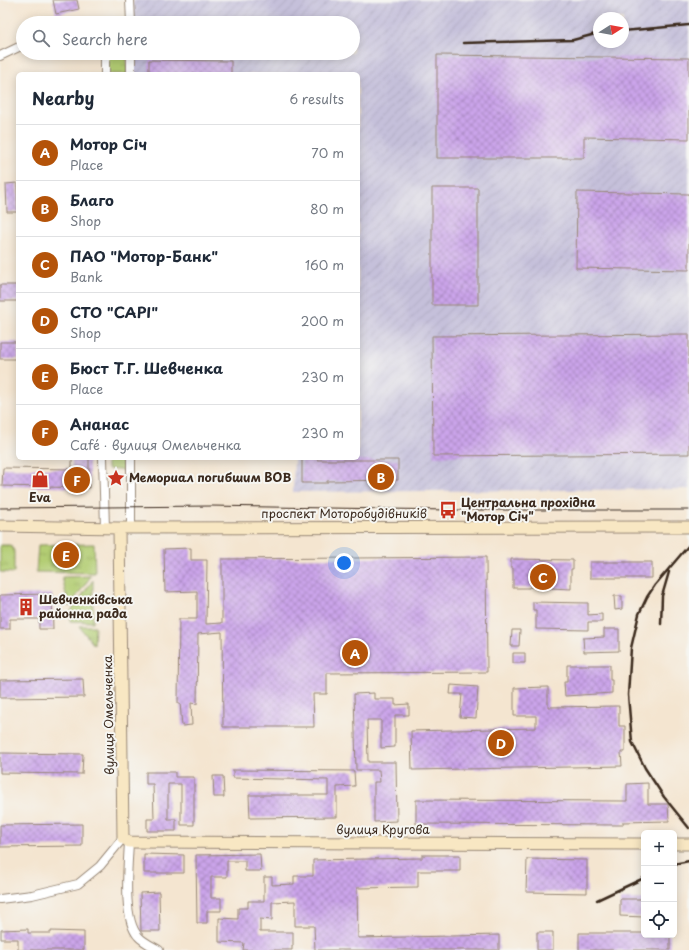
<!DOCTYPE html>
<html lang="en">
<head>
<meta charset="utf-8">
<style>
	:root { --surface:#fff; --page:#f2f2f3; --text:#1f2937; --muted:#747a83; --line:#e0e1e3; --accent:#b45309 }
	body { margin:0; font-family:"Playpen Sans",sans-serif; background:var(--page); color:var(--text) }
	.controls { position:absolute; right:12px; bottom:12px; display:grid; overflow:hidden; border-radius:6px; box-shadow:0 2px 10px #0003 }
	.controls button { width:36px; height:36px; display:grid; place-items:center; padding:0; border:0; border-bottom:1px solid var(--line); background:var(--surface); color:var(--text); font:20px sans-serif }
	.compass { position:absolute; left:593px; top:12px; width:36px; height:36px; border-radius:50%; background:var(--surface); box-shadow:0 2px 10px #0003; rotate:79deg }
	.you { position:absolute; left:344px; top:563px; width:14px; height:14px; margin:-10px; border:3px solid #fff; border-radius:50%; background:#1a73e8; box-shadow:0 0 0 6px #1a73e833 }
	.badge { display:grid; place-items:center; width:26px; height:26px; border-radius:50%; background:var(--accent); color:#fff; font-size:13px; font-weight:700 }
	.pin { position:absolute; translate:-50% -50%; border:2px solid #fff; box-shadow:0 1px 4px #0006 }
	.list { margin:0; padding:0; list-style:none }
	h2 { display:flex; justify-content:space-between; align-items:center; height:52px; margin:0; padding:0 16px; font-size:17px }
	h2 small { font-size:13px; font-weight:400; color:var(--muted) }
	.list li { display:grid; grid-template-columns:26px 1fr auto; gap:12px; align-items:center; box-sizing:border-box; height:56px; padding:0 16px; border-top:1px solid var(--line) }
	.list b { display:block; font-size:15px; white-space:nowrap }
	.list p { margin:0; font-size:13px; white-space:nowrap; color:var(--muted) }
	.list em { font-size:13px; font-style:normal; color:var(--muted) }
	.icon { flex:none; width:22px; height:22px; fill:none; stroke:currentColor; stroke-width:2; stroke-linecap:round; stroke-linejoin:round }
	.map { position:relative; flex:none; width:689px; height:950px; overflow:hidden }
	.search { position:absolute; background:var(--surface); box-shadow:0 2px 10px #0003; left:16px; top:16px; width:344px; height:44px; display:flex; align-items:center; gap:10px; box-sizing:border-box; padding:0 14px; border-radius:22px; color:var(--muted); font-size:15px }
	.panel { position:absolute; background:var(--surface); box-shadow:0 2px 10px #0003; left:16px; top:72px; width:344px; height:388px; border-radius:6px }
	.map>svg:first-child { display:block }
</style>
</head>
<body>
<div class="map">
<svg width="689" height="950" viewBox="0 0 689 950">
	<defs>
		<pattern id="industrial-furrows" width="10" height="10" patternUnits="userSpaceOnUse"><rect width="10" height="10" fill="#c5c0da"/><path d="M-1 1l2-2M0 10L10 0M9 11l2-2" fill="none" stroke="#aaa5bb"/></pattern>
		<pattern id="grass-tufts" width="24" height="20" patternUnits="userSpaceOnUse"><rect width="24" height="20" fill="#b3cd73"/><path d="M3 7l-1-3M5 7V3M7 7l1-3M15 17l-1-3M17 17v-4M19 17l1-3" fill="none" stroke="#9bb063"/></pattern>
		<pattern id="building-cross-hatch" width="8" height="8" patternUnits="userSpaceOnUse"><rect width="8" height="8" fill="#cba4ea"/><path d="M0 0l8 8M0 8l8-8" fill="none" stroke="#a686bd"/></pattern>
	</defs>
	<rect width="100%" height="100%" fill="#f6f6f2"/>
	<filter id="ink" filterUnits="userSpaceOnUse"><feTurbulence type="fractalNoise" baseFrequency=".025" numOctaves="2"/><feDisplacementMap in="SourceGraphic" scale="8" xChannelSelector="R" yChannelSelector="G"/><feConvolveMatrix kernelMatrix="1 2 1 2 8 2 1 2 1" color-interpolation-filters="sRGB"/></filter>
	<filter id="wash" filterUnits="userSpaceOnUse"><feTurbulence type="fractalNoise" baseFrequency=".012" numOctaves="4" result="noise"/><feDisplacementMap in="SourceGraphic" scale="16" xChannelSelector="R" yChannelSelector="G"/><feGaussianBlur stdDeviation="0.9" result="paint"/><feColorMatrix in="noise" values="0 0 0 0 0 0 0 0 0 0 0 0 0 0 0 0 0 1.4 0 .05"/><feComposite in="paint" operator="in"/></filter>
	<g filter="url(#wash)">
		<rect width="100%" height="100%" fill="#f4e5d0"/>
		<path fill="url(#industrial-furrows)" fill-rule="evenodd" d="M133 0H689V489L293 492 294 458H358V74H133V53H353V23H133ZM599 18H623V42H599Z"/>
		<path fill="url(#grass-tufts)" stroke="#777c48" d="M109 53H127V74H108Z
			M107 458H128V471L107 469Z
			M94 544 95 573 36 572 38 545Z
			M0 545H11L14 551V573L0 572Z
			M91 576 69 607 62 577Z
			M93 580V622L70 621 71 611Z
			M79 626H95L94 645Z"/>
		<g id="blocks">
			<path fill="url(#building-cross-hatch)" d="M53 0H77L79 9 56 14Z
				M437 55 689 58V139L584 137V158H437Z
				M149 60 231 61V74H149Z
				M17 183 18 212H7L6 184Z
				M432 188H478V305H432Z
				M577 192 689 194V270L576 268Z
				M0 285H18V301H0Z
				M689 334V454L433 456 432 336Z
				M0 342H18V359H0Z
				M72 458H89V488L2 486 3 468 72 469Z
				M302 458H317V460H398V480L327 481V483H302Z
				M191 548V560H207L206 624 222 623V559L486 557 487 672 327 673V694H313L314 727H223L222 632 198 634 197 704 191 703 192 725 182 726 180 703H178L179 619H197V591L165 592 164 549Z
				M511 559 573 560V569H571V589L529 587V588H513V568H511Z
				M590 562H652V578H590Z
				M52 594 53 629H39V619H10V629H0V595Z
				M614 596H622V609L615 610Z
				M533 602 588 603V615L602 614V622H588V630L536 629V610H533Z
				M604 629H619V651L584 652 583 638 604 637Z
				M512 630H520L519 646H511Z
				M513 653H525V663H513Z
				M567 665H610V680H612V693L565 696 564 682H567Z
				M83 679 84 697 0 698V680Z
				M451 685 478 687 476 718 460 717 462 694H450Z
				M548 687V707L619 706V726H625V752H621L622 766 412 770 411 731 536 728V716H514V688Z
				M374 693V699H395V705L409 704V715H395V747L381 748V720H367L368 762H396L397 821 374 822V782H380L379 770H356L354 694Z
				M0 753 83 754 82 774 0 773Z
				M233 770 354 771 355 786 337 787V817L250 818 249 795H328V780L233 778Z
				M146 772H175V777H194V825H181V784H168V819H176V831H147V819H154L153 784H146Z
				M213 776H223L224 797H214Z
				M648 783V804H668L669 821 623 822V825L416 824V800L627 801V784Z
				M82 824V846L0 847V825Z
				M144 854 184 855V873H144Z
				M260 854 261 871H245V861H227V877H211V898H221V911H207V923H197L196 855Z
				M422 855H460V871H418V887L357 888 358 938 499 935V950H315L314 926H295V901L272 902V920L260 919V932H293V946H292V950H243L244 943 219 942V918L238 919V908H248V901H264V877H272V885L294 884V876H313V860L422 858Z
				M527 859 587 860V893L526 892Z
				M159 892 160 931H141L140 893Z
				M620 899H644V917L620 916Z
				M28 929V933H51V931L84 932V950H18V939H1V930Z
				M537 932H553V950H537Z
				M579 933H644V935H670V950H579Z"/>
		</g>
	</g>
	<g filter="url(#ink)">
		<use href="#blocks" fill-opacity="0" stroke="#988877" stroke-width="1"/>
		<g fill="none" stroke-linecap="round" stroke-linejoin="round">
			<g stroke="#988877" stroke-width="10">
				<path id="street" d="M130 0 131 23
					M131 53V74
					M0 56 23 45
					M105 74V53
					M103 458 105 528
					M131 458V527
					M129 842C128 865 122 918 138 936 143 942 152 946 159 950
					M0 899 32 895 78 884 100 866 123 838"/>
			</g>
			<g stroke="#988877" stroke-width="13">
				<path id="secondary" d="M0 526 119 528 689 527
					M119 528 123 838 129 842 644 844
					M674 844H689"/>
			</g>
			<use href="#street" stroke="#fff" stroke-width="8"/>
			<use href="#secondary" stroke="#f8e7c3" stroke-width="11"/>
			<path stroke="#3b2a1e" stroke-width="1" d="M0 508 211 506 448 510H689"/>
			<path stroke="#3b2a1e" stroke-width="2.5" d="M623 31 689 25
				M463 43 573 40 599 33
				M689 545 655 585 647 597 639 614 631 648 628 695 632 742 645 768 664 797 689 828
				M661 624 662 596 669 572
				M674 864 689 861
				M597 900 644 878"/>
		</g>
	</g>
	<defs>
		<g id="sight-bare" transform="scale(1.38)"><path d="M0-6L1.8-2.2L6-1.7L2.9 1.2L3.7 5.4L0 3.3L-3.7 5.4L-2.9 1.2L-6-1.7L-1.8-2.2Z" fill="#c8321e" stroke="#f6f6f2" stroke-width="2.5" paint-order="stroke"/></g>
		<g id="shop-bare" transform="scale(1.38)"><path d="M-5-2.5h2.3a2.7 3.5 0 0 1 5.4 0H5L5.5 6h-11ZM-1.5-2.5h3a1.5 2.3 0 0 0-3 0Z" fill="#c8321e" stroke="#f6f6f2" stroke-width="2.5" paint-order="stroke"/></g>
		<g id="bus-bare" transform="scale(1.38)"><path d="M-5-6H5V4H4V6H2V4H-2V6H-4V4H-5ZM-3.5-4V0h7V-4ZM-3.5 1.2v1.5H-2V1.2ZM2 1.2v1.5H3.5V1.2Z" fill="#c8321e" stroke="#f6f6f2" stroke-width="2.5" paint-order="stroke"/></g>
		<g id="building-bare" transform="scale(1.38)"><path d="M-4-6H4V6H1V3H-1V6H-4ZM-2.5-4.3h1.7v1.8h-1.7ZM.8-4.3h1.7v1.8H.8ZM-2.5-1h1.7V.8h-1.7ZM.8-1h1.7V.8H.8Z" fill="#c8321e" stroke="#f6f6f2" stroke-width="2.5" paint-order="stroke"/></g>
	</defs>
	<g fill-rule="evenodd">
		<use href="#sight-bare" x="116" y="478"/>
		<use href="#shop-bare" x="40" y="479"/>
		<use href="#bus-bare" x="448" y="510"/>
		<use href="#building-bare" x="26" y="607"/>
	</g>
	<g text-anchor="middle" stroke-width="4" stroke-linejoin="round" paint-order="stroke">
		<g font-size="12" font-weight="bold" fill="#3b2a1e" stroke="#f6f6f2" text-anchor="start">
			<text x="129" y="482">Мемориал погибшим ВОВ</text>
			<text x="40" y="502" text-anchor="middle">Eva</text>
			<text x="461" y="507">Центральна прохідна<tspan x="461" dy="14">"Мотор Січ"</tspan></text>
			<text x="39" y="604">Шевченківська<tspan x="39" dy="14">районна рада</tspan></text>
		</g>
		<g font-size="12" fill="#3b2a1e" stroke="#f6f6f2">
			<text x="344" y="518">проспект Моторобудівників</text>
			<text transform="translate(109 715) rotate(-91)" y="4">вулиця Омельченка</text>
			<text x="383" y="834">вулиця Кругова</text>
		</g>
	</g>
</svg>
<div class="controls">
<button>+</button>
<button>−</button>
<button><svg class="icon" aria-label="locate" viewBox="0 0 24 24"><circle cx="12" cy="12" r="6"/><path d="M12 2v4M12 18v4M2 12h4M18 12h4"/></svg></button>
</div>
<svg class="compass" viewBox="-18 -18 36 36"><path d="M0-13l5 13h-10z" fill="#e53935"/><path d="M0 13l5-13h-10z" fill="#747a83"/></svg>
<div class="you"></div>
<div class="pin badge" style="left:355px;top:653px">A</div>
<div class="pin badge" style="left:381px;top:477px">B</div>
<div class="pin badge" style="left:543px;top:577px">C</div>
<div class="pin badge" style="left:501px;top:743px">D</div>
<div class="pin badge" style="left:66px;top:555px">E</div>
<div class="pin badge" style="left:77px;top:480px">F</div>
<div class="search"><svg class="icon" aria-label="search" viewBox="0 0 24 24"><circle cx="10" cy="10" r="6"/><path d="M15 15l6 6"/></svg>Search here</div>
<section class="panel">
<h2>Nearby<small>6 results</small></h2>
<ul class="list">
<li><span class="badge">A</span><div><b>Мотор Січ</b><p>Place</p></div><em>70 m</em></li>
<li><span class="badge">B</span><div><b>Благо</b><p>Shop</p></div><em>80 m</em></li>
<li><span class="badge">C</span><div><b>ПАО &quot;Мотор-Банк&quot;</b><p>Bank</p></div><em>160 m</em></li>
<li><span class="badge">D</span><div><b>СТО &quot;CAPI&quot;</b><p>Shop</p></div><em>200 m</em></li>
<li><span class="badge">E</span><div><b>Бюст Т.Г. Шевченка</b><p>Place</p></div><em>230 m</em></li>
<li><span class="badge">F</span><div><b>Ананас</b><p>Café · вулиця Омельченка</p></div><em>230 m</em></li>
</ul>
</section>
</div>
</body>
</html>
